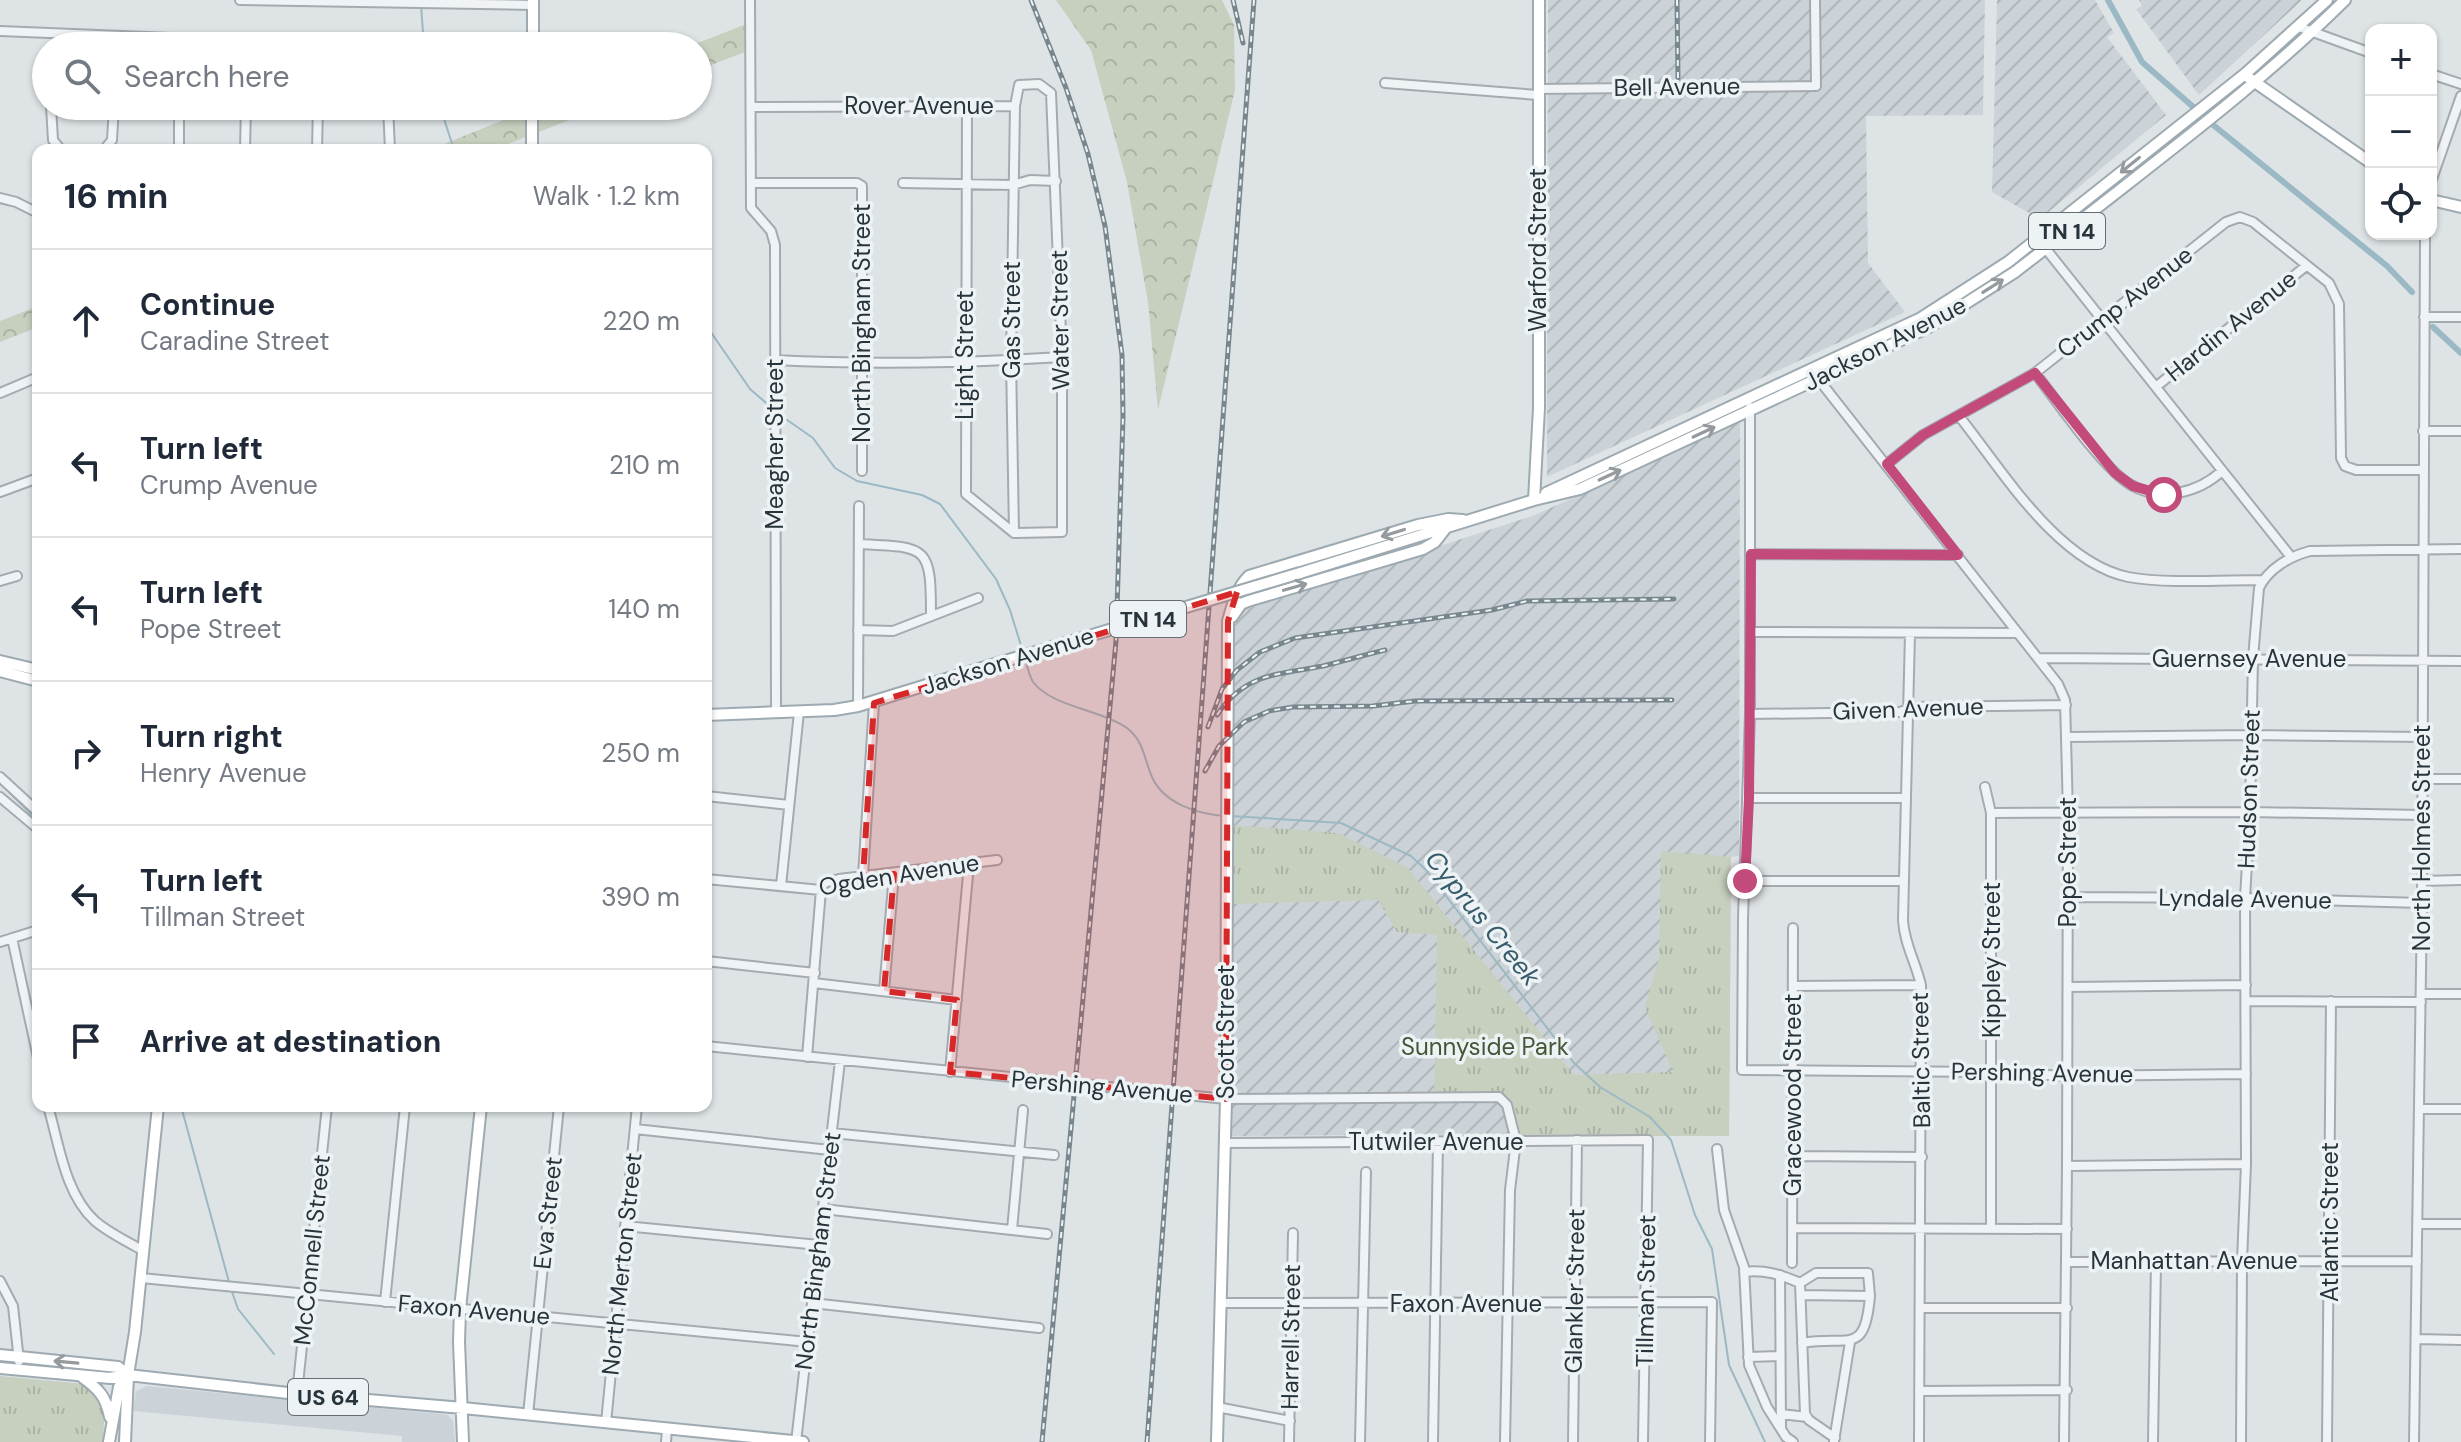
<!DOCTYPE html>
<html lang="en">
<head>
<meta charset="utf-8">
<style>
	:root { --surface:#fff; --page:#f2f2f3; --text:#1f2937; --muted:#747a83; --line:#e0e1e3 }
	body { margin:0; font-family:"DM Sans",sans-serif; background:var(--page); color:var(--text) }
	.controls { position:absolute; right:24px; top:24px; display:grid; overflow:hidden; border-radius:16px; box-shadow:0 2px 6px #0004 }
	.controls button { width:72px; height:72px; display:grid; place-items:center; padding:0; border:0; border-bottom:2px solid var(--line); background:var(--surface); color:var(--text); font:40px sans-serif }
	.stop { position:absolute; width:24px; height:24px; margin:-18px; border:6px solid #c34b7b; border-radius:50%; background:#fff }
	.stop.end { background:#c34b7b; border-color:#fff; box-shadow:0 2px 8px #0008 }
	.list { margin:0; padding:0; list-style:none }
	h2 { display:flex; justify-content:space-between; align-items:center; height:104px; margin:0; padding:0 32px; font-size:34px }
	h2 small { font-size:26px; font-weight:400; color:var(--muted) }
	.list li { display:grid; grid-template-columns:52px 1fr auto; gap:24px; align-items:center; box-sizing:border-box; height:144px; padding:0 32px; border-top:2px solid var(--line) }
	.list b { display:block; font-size:30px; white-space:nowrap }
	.list p { margin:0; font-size:26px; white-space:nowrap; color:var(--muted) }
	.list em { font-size:26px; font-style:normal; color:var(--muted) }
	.icon { flex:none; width:44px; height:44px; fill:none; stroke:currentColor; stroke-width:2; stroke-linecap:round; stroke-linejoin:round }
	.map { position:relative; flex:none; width:2461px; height:1442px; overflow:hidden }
	.search { position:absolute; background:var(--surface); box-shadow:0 2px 6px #0004; left:32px; top:32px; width:680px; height:88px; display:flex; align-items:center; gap:20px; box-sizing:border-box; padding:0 28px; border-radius:44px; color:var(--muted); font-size:30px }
	.panel { position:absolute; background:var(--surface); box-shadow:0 2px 6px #0004; left:32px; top:144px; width:680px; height:968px; border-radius:16px }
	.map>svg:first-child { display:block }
</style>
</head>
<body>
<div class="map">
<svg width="2461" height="1442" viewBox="0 0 2461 1442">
	<defs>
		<pattern id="industrial-furrows" width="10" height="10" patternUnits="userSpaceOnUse" patternTransform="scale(2)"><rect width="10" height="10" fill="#ccd3d8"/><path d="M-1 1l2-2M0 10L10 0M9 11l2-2" fill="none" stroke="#afb6ba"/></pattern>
		<pattern id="forest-crowns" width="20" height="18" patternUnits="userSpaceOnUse" patternTransform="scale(2)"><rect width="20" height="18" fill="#c7cfbf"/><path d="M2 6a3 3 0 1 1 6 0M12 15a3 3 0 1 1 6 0" fill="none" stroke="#abb2a5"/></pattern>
		<pattern id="park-tufts" width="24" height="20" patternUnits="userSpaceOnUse" patternTransform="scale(2)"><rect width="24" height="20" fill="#c7cfbf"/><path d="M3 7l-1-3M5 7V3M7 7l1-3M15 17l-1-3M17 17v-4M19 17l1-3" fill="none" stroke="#abb2a5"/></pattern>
	</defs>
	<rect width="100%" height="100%" fill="#dee3e6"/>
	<path fill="#ccd3d8" d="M147 1386 441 1414 448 1415 453 1421 455 1442H402V1436L133 1411 136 1391Z"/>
	<path fill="url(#industrial-furrows)" d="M1548 0H1985L1983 115 1866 116 1868 263 1905 312 1547 477Z
		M1997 0H2095L2114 33 2107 37 2166 115 2040 219 1992 192Z
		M2139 0H2302L2199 95 2136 9 2142 6Z
		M1740 422 1739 856 1731 857 1729 1136 1677 1133 1230 1136 1235 625 1240 611 1535 515Z"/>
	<path fill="url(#forest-crowns)" d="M1056 0H1222L1234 25 1235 90 1158 410 1148 302 1127 182 1091 50Z
		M744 25 745 52 698 70V46H690Z
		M539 106H605L493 150H429Z
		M38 306V327L0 342V321Z"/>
	<path fill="url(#park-tufts)" d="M1233 825 1338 833 1407 867 1574 1075 1673 1072 1645 1007 1659 958 1661 851 1731 857 1729 1136H1513L1507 1105 1499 1097H1434L1437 935 1397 932 1378 900 1232 904Z
		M0 1376 85 1384 105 1404 103 1442H0Z"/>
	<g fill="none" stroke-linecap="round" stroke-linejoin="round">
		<path stroke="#9bb9c4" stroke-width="2" d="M421 5 424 46
			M440 106 454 150
			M706 325 750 389 772 408
			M780 415 813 438 835 468 857 481 922 495 940 504 996 579 1010 610 1023 652
			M1025 658C1027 666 1029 675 1033 682 1052 707 1102 710 1127 728 1144 741 1144 759 1152 777 1164 804 1198 814 1225 816
			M0 783 38 821
			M1231 816 1341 823 1411 856 1426 870 1574 1063 1600 1087 1650 1117 1671 1140 1695 1215 1712 1249 1729 1365 1765 1442
			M181 1106 229 1282
			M231 1289 238 1309 274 1354"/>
		<path stroke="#9bb9c4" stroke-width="6" d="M2108 0 2142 62 2199 112
			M2207 120 2387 266 2412 292
			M2433 327 2461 353"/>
		<g stroke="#a4abb0" stroke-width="12">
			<path id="minor" d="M240 0 533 5
				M750 0 751 208 771 231 775 245 776 713
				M2299 27 2371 53
				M0 31 171 38 180 46
				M2431 74 2461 84
				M1385 83 1538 95
				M1538 89 1816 86 1815 0
				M51 106 53 140 61 150
				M388 106 390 150
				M751 107 1015 106 1019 85 1039 84 1051 93 1062 357V532L1014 533 966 494 967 105
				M104 150 112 140 114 106
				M179 150V106
				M245 150 246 106
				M317 150 318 106
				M2431 182 2461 96
				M751 183H857L862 186V471
				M903 183 1013 185 1030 180 1056 181
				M0 198 16 202 38 213
				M2038 239 2291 557
				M2424 317H2461
				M775 360C871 365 966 363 1062 357
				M2035 373C2057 401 2103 469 2131 485 2161 502 2198 493 2222 471
				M1816 376 2058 684 2065 700 2068 813 2067 1166 2064 1442
				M2157 386 2306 266
				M0 393 38 377
				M1750 407V714L1743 918 1742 1070 1992 1072 2067 1076 2246 1074
				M1959 416C2002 470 2057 562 2128 577 2165 584 2224 580 2263 580
				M2423 431H2461
				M1887 464 1923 435 2035 373 2226 222 2240 217 2253 222 2329 283 2339 304 2341 458 2345 466 2356 470H2423
				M0 492 38 478
				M1014 533 1011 360 1015 106
				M860 544C928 547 931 546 931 616
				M1751 554 1958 555
				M0 581 17 576
				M858 630 893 631 978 598
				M1750 632 2017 633
				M1910 633 1903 920C1904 943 1916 963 1921 985L1919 1442
				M2038 658 2461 661
				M858 706 859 506
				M1750 714 1900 712 1914 707 2066 705
				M2067 737 2252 735 2423 737
				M0 777 38 812
				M2423 779H2461
				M1985 787 1991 813V1229
				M706 796 789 805
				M0 797 38 829
				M1749 798H1906
				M1991 813 2250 812 2423 815
				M863 876 874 703
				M706 879 821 890 824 883 839 879 997 860
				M1745 881H1903
				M2422 881 2461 880
				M781 886 799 712
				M2067 897 2245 898 2422 903
				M12 938 38 1058
				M0 942 38 930
				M706 961 815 973
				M814 983 957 1000
				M1793 986 1921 985
				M2068 987 2246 985
				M884 991 894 874
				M2421 994H2461
				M2246 1001 2421 1002
				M706 1046 1226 1099 1499 1097 1507 1105 1516 1141 1510 1190 1505 1442
				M807 1057 821 890
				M950 1072 969 864
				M48 1106C59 1144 65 1194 95 1221 109 1233 128 1242 144 1251
				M2419 1109H2461
				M635 1129 830 1150
				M832 1133 1054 1155
				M1224 1143 1648 1140 1643 1442
				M1717 1149 1724 1210 1744 1267 1749 1365 1767 1407 1786 1437 1793 1442
				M1793 1156 1922 1157
				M2067 1166 2246 1164
				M823 1209 1047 1234
				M2418 1224H2461
				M625 1226 819 1245
				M1793 1228 2067 1229
				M1012 1230 1023 1110
				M2067 1262 2417 1261
				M1792 1263 1793 928
				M1744 1272C1764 1269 1782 1275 1800 1283
				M1780 1275 1781 1428
				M141 1278 808 1342
				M0 1281 13 1306 19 1361
				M1800 1283 1805 1414 1809 1420 1835 1438
				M1800 1283 1816 1273H1868L1870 1296
				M1801 1295 1870 1296C1865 1357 1849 1335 1802 1343
				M385 1302 405 1106
				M812 1303 1039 1328
				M1220 1303 1712 1302 1710 1442
				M1920 1308H2067
				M2416 1339 2461 1340
				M1748 1357 1780 1356
				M1919 1391 2067 1390
				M297 1394 327 1106
				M1217 1407 1290 1421
				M1781 1414 1807 1417
				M528 1415 559 1106
				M606 1423 637 1106
				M1834 1441 1850 1342
				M666 1442 667 1429
				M796 1442 840 1061
				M1289 1442 1293 1233
				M1360 1442 1366 1172
				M1433 1442 1438 1142
				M1573 1442 1577 1140
				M2153 1442 2156 1262
				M2241 1442 2242 1261 2246 1164 2245 898 2250 812 2253 658 2259 588C2268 569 2290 556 2310 551L2461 549
				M2327 1442 2331 1001
				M2414 1442 2422 903 2425 234"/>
		</g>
		<g stroke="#9eaab1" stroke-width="14">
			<path id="major" d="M533 46V0
				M2249 78 2371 163
				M532 150V106
				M2431 200 2461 207
				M1546 493 1921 318 2008 262 2245 74 2327 0
				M1534 500 1539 408V0
				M1300 573 1534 500 1580 489 1927 328 2015 272 2046 248C2146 168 2253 91 2345 0
				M1232 617 1241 604 1248 601 1423 549 1435 542 1445 529
				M0 661 38 670
				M0 671 38 681
				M706 715 834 710 858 706 995 664
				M0 1355 118 1367 128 1375
				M0 1368 110 1378 128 1375 297 1394 463 1408 803 1442
				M82 1377C99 1389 106 1397 110 1417
				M109 1442 119 1387 128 1375
				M125 1442 128 1375 135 1332 158 1106
				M463 1442 459 1342 460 1309 481 1106
				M1217 1442 1226 1099 1228 621C1233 604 1236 589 1249 576L1418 525 1448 519 1463 520"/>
		</g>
		<use href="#minor" stroke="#f0f3f5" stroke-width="8"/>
		<use href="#major" stroke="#fff" stroke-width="10"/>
		<g stroke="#78868e" stroke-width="5">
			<path id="rail" d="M1031 0 1066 88 1088 154 1105 226 1122 355 1123 417 1116 641 1042 1442
				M1233 0 1243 43
				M1677 0 1678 78
				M1217 715C1246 672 1278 675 1323 666 1344 661 1364 655 1385 650
				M1208 727 1222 689 1237 670 1260 652 1295 638 1492 610 1527 601 1674 599
				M1205 771 1219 746 1244 722 1269 711 1293 707 1373 706 1415 701 1672 700
				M1147 1442 1254 0"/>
		</g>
		<use href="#rail" stroke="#edf2f4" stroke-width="2" stroke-dasharray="6" stroke-linecap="butt"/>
		<g stroke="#9eaab1" stroke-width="14" stroke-linecap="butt">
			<path id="major-bridge" d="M995 664 1300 573"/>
		</g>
		<use href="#major-bridge" stroke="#fff" stroke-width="10"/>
	</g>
	<defs><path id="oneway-shaft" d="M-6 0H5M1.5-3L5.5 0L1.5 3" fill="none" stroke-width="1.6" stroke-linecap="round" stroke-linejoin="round" transform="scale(2)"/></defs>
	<g stroke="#949a9e">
		<use href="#oneway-shaft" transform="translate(2130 165) rotate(141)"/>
		<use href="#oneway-shaft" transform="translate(1993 286) rotate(-32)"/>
		<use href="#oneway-shaft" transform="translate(1704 432) rotate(-25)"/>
		<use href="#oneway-shaft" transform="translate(1610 475) rotate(-25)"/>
		<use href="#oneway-shaft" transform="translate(1393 533) rotate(163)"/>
		<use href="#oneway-shaft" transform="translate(1295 587) rotate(-16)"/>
		<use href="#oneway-shaft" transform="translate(66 1362) rotate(-175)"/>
	</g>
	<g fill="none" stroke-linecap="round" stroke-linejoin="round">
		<path stroke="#c34b7b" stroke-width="10" d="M1745 881 1749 798 1751 554 1958 555 1887 464 1923 435 2035 373 2115 473 2133 486 2164 495"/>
	</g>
	<path fill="#d62828" fill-opacity="0.2" stroke="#d62828" stroke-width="6" stroke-dasharray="16 10" stroke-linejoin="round" d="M1237 592 1228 621 1226 1099 950 1072 957 1000 884 991 894 874 863 876 874 703Z"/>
	<g text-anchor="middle" stroke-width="7" stroke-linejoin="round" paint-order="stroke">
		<g fill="#edf2f4" stroke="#636d73" stroke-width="2">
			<rect x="2029" y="213" width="76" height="36" rx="6"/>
			<rect x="1110" y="601" width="76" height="36" rx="6"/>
			<rect x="288" y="1379" width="80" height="36" rx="6"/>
		</g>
		<g font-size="22" font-weight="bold" fill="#28343c">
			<text x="2067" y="239">TN 14</text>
			<text x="1148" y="627">TN 14</text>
			<text x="328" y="1405">US 64</text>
		</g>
		<g font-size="24" fill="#28343c" stroke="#edf2f4">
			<text transform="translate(1677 87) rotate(-1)" y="8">Bell Avenue</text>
			<text x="919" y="114">Rover Avenue</text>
			<text transform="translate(1538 250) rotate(-90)" y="8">Warford Street</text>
			<text transform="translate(2125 302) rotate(-38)" y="8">Crump Avenue</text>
			<text transform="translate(1012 320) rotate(-90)" y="8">Gas Street</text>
			<text transform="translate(1060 320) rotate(-91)" y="8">Water Street</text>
			<text transform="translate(862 323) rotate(-90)" y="8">North Bingham Street</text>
			<text transform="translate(2231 326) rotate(-39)" y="8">Hardin Avenue</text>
			<text transform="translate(1885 344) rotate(-27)" y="8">Jackson Avenue</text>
			<text transform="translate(965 355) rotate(-90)" y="8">Light Street</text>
			<text transform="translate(775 444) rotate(-90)" y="8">Meagher Street</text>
			<text x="2249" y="667">Guernsey Avenue</text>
			<text transform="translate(1008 661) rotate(-17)" y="8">Jackson Avenue</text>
			<text transform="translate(1908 709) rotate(-2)" y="8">Given Avenue</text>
			<text transform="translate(2249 789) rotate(-88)" y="8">Hudson Street</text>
			<text transform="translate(2422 838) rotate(-90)" y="8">North Holmes Street</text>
			<text transform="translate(2068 862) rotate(-90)" y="8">Pope Street</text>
			<text transform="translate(899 875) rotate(-9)" y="8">Ogden Avenue</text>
			<text transform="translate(2245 899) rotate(1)" y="8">Lyndale Avenue</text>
			<text transform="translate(1992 960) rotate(-90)" y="8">Kippley Street</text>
			<text transform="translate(1226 1032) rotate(-90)" y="8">Scott Street</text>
			<text transform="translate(1921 1060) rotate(-91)" y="8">Baltic Street</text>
			<text transform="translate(2042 1073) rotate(1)" y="8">Pershing Avenue</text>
			<text transform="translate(1102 1087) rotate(5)" y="8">Pershing Avenue</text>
			<text transform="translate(1793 1095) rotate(-90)" y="8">Gracewood Street</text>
			<text x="1436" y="1150">Tutwiler Avenue</text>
			<text transform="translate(548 1213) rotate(-84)" y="8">Eva Street</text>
			<text transform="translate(2330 1222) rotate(-90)" y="8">Atlantic Street</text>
			<text transform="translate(312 1250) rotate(-84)" y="8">McConnell Street</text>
			<text transform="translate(818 1251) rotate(-83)" y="8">North Bingham Street</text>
			<text x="2194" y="1269">Manhattan Avenue</text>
			<text transform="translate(622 1264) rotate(-84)" y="8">North Merton Street</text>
			<text transform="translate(1575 1291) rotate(-89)" y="8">Glankler Street</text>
			<text transform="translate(1646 1291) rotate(-89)" y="8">Tillman Street</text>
			<text x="1466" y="1312">Faxon Avenue</text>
			<text transform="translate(474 1310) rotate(5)" y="8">Faxon Avenue</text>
			<text transform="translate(1291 1337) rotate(-89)" y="8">Harrell Street</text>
		</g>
		<g font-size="24" fill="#455637" stroke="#edf2f4">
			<text x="1485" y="1055">Sunnyside Park</text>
		</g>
		<g font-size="26" font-style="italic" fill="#365c6c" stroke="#edf2f4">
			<text transform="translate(1483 918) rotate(51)" y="9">Cyprus Creek</text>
		</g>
	</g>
</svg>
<div class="controls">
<button>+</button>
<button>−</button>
<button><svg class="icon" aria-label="locate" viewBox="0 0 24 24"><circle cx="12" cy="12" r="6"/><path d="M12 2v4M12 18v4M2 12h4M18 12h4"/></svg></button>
</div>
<div class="stop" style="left:2164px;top:495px"></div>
<div class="stop end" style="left:1745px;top:881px"></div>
<div class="search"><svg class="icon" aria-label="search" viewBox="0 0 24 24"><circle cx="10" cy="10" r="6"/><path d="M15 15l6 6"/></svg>Search here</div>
<section class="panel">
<h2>16 min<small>Walk · 1.2 km</small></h2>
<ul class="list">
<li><svg class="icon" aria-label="ahead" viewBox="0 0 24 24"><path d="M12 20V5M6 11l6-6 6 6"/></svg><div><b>Continue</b><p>Caradine Street</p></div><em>220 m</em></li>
<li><svg class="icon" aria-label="left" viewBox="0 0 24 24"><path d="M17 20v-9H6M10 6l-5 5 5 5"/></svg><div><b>Turn left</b><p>Crump Avenue</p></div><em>210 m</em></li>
<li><svg class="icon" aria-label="left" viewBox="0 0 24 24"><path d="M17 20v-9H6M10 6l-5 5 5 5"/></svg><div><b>Turn left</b><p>Pope Street</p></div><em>140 m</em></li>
<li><svg class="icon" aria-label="right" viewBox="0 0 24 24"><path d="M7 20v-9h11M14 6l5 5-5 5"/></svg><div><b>Turn right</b><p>Henry Avenue</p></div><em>250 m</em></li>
<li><svg class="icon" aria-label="left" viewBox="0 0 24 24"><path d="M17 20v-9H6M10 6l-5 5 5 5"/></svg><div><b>Turn left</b><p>Tillman Street</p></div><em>390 m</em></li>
<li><svg class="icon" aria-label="arrive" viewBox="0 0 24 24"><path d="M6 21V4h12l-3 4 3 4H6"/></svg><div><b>Arrive at destination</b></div></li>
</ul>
</section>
</div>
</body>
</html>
